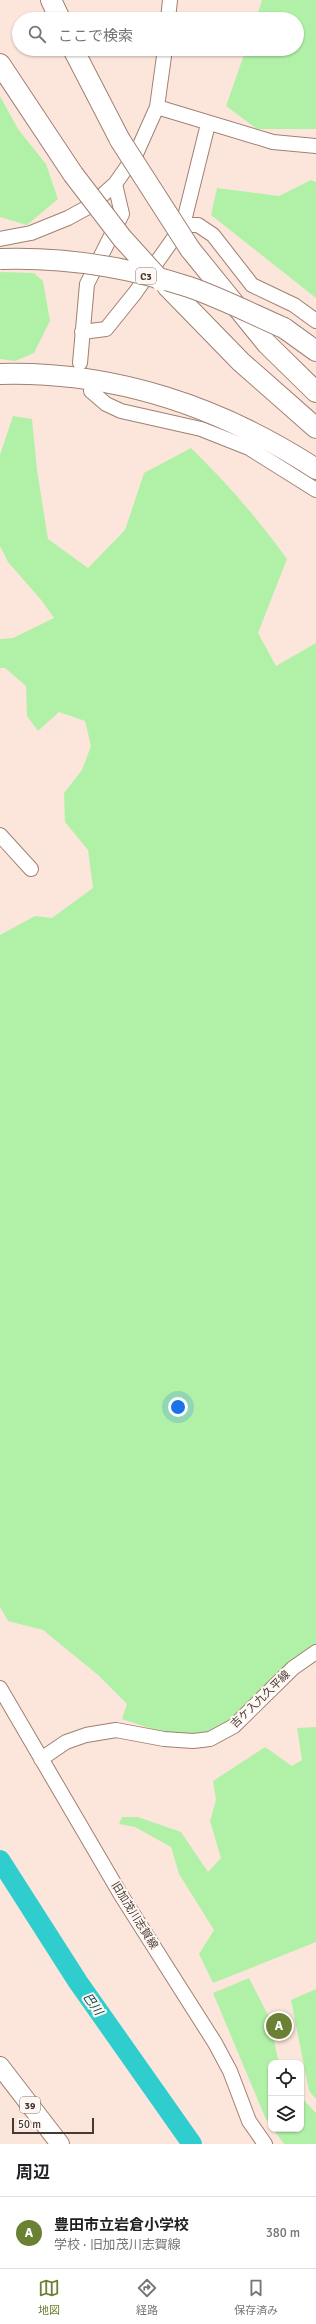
<!DOCTYPE html>
<html lang="ja">
<head>
<meta charset="utf-8">
<style>
	:root { --surface:#fff; --page:#f6f6f6; --text:#202124; --muted:#757577; --line:#e0e0e0; --accent:#6a8032 }
	body { margin:0; font-family:Signika,"Noto Sans JP",sans-serif; background:var(--page); color:var(--text) }
	.controls { position:absolute; right:12px; bottom:12px; display:grid; overflow:hidden; border-radius:8px; box-shadow:0 1px 3px #0004 }
	.controls button { width:36px; height:36px; display:grid; place-items:center; padding:0; border:0; border-bottom:1px solid var(--line); background:var(--surface); color:var(--text); font:20px sans-serif }
	.scale { position:absolute; left:12px; bottom:10px; width:82px; box-sizing:border-box; padding-left:4px; border:2px solid #483933; border-top:0; font-size:11px; line-height:14px; white-space:nowrap; color:#483933; -webkit-text-stroke:3px #fef7f3; paint-order:stroke }
	.you { position:absolute; left:178px; top:1407px; width:14px; height:14px; margin:-10px; border:3px solid #fff; border-radius:50%; background:#1a73e8; box-shadow:0 0 0 6px #1a73e833 }
	.badge { display:grid; place-items:center; width:26px; height:26px; border-radius:50%; background:var(--accent); color:#fff; font-size:13px; font-weight:700 }
	.pin { position:absolute; translate:-50% -50%; border:2px solid #fff; box-shadow:0 1px 4px #0006 }
	.list { margin:0; padding:0; list-style:none }
	h2 { display:flex; justify-content:space-between; align-items:center; height:52px; margin:0; padding:0 16px; font-size:17px }
	h2 small { font-size:13px; font-weight:400; color:var(--muted) }
	.list li { display:grid; grid-template-columns:26px 1fr auto; gap:12px; align-items:center; box-sizing:border-box; height:72px; padding:0 16px; border-top:1px solid var(--line) }
	.list b { display:block; font-size:15px; white-space:nowrap }
	.list p { margin:0; font-size:13px; white-space:nowrap; color:var(--muted) }
	.list em { font-size:13px; font-style:normal; color:var(--muted) }
	.icon { flex:none; width:22px; height:22px; fill:none; stroke:currentColor; stroke-width:2; stroke-linecap:round; stroke-linejoin:round }
	.map { position:relative; flex:none; width:316px; height:2144px; overflow:hidden }
	.search { position:absolute; background:var(--surface); box-shadow:0 1px 3px #0004; left:12px; right:12px; top:12px; height:44px; display:flex; align-items:center; gap:10px; box-sizing:border-box; padding:0 14px; border-radius:22px; color:var(--muted); font-size:15px }
	.sheet { height:124px; background:var(--surface) }
	nav { display:flex; justify-content:space-around; align-items:center; box-sizing:border-box; height:56px; border-top:1px solid var(--line); background:var(--surface); font-size:11px; color:var(--muted) }
	nav a { display:grid; justify-items:center; gap:2px }
	nav .on { color:var(--accent) }
	.map>svg:first-child { display:block }
</style>
</head>
<body>
<div class="map">
<svg width="316" height="2144" viewBox="0 0 316 2144">
	<rect width="100%" height="100%" fill="#fce6dc"/>
	<path fill="#b1f1a7" d="M262 0H316V129H257L226 106 246 49H297V19H256Z
		M0 96 18 129 46 164 58 199 27 225 0 217Z
		M311 180 316 182V298L211 215 217 188 279 196Z
		M0 272 34 273 43 281 50 321 34 353 15 361 0 359Z
		M13 416 32 419 37 470 48 539 88 568 125 530 144 473 191 448C227 483 258 519 287 559L258 633 276 666 316 643V1646C307 1651 298 1656 290 1662 258 1686 237 1733 193 1736 170 1737 144 1726 122 1719L127 1704 98 1675 43 1630 8 1621 0 1607V935L35 916 52 918 93 888 88 850 65 822 64 793 82 770 91 746 85 721 59 712 38 731 27 716 26 686 5 668H0V639L13 638 54 618 42 601 8 562 0 546V455Z
		M316 1727V1942L213 1983 199 1954 214 1930 179 1874 171 1847 135 1827 119 1824 122 1817H138L181 1832 208 1872 221 1858 210 1821 216 1800 213 1781 265 1747 292 1766 302 1760 297 1728Z
		M249 1978 268 2015 279 2063H271V2126L265 2117 213 1993Z
		M316 1989V2099L309 2091 291 2000Z
		M301 2097 316 2113V2144H284L273 2129H301Z"/>
	<g fill="none" stroke-linecap="round" stroke-linejoin="round">
		<path stroke="#30cdce" stroke-width="20" d="M0 1860 78 1982 192 2144"/>
		<g stroke="#a08071" stroke-width="16">
			<path id="minor" d="M168 19 170 0
				M157 107 273 142 316 146
				M183 225H198L213 235 252 285 294 305 316 321
				M0 239 31 233 68 218 90 206 115 184 136 154 157 107 165 49
				M82 332 106 329 135 293 183 225 208 124
				M80 363 87 284 122 214 115 184
				M91 391 106 404 121 411 201 429 249 448 316 490
				M0 835 31 869
				M0 1688 121 1895 215 2043 230 2071 249 2121 265 2144
				M41 1759 66 1742 86 1735 116 1730 164 1739 193 1741 210 1739 234 1726 293 1668 316 1652"/>
		</g>
		<g stroke="#a08071" stroke-width="20">
			<path id="major" d="M0 2066 60 2144"/>
		</g>
		<g stroke="#a08071" stroke-width="22">
			<path id="highway" d="M51 0 60 19
				M73 49 120 140
				M0 64 73 174
				M190 249 267 344 316 392
				M167 286 241 362 316 428
				M284 328 316 351
				M0 374C114 371 221 407 316 469"/>
		</g>
		<use href="#minor" stroke="#fff" stroke-width="14"/>
		<use href="#major" stroke="#fff" stroke-width="18"/>
		<use href="#highway" stroke="#fff" stroke-width="20"/>
		<g stroke="#a08071" stroke-width="22" stroke-linecap="butt">
			<path id="highway-bridge" d="M120 140 190 249
				M73 174 122 238 161 281
				M0 259C63 257 128 267 189 287 221 298 252 314 284 328"/>
		</g>
		<use href="#highway-bridge" stroke="#fff" stroke-width="20"/>
	</g>
	<g text-anchor="middle" stroke-width="4" stroke-linejoin="round" paint-order="stroke">
		<g fill="#fef7f3" stroke="#7f726d" stroke-width="1">
			<rect x="136" y="268" width="20" height="16" rx="3"/>
			<rect x="20" y="2097" width="20" height="16" rx="3"/>
		</g>
		<g font-size="10" font-weight="bold" fill="#483933">
			<text x="146" y="280">C3</text>
			<text x="30" y="2109">39</text>
		</g>
		<g font-size="11" fill="#483933" stroke="#fef7f3">
			<text transform="translate(260 1699) rotate(-44)" y="4">吉ケ入九久平線</text>
			<text transform="translate(135 1915) rotate(58)" y="4">旧加茂川志賀線</text>
		</g>
		<g font-size="12" font-style="italic" fill="#004647" stroke="#fef7f3">
			<text transform="translate(93 2004) rotate(55)" y="4">巴川</text>
		</g>
	</g>
</svg>
<div class="controls">
<button><svg class="icon" aria-label="locate" viewBox="0 0 24 24"><circle cx="12" cy="12" r="6"/><path d="M12 2v4M12 18v4M2 12h4M18 12h4"/></svg></button>
<button><svg class="icon" aria-label="layers" viewBox="0 0 24 24"><path d="M12 4l9 5-9 5-9-5zM3 14l9 5 9-5"/></svg></button>
</div>
<div class="scale">50 m</div>
<div class="you"></div>
<div class="pin badge" style="left:279px;top:2026px">A</div>
<div class="search"><svg class="icon" aria-label="search" viewBox="0 0 24 24"><circle cx="10" cy="10" r="6"/><path d="M15 15l6 6"/></svg>ここで検索</div>
</div>
<section class="sheet">
<h2>周辺<small></small></h2>
<ul class="list">
<li><span class="badge">A</span><div><b>豊田市立岩倉小学校</b><p>学校 · 旧加茂川志賀線</p></div><em>380 m</em></li>
</ul>
</section>
<nav>
<a class="on"><svg class="icon" aria-label="map" viewBox="0 0 24 24"><path d="M3 6l6-2 6 2 6-2v14l-6 2-6-2-6 2zM9 4v14M15 6v14"/></svg>地図</a>
<a><svg class="icon" aria-label="directions" viewBox="0 0 24 24"><path d="M12 3l9 9-9 9-9-9zM9 14v-3h6M13 9l2 2-2 2"/></svg>経路</a>
<a><svg class="icon" aria-label="saved" viewBox="0 0 24 24"><path d="M7 4h10v16l-5-4-5 4z"/></svg>保存済み</a>
</nav>
</body>
</html>
